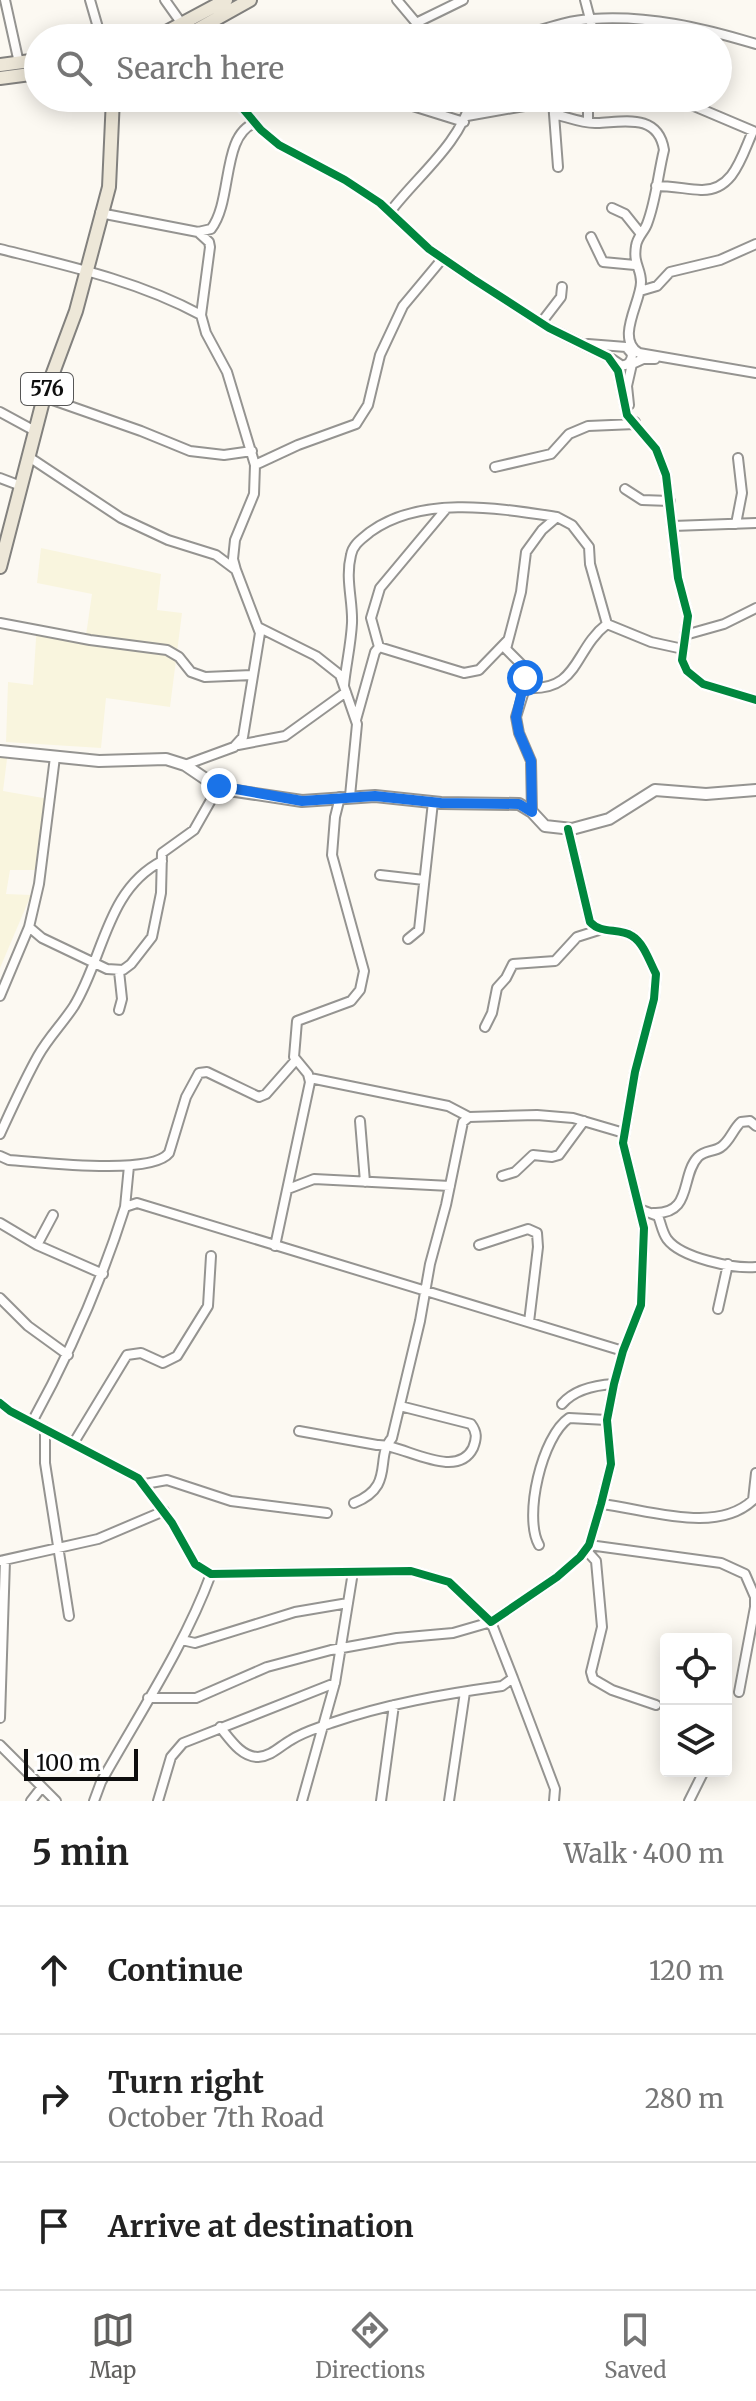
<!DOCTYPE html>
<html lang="en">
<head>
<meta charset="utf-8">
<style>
	:root { --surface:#fff; --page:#f2f2f2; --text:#222; --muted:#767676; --line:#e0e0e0; --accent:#61605e }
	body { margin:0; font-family:Merriweather,serif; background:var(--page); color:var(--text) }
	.controls { position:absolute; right:24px; bottom:24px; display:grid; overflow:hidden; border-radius:8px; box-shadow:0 4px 20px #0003 }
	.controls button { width:72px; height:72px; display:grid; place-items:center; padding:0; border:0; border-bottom:2px solid var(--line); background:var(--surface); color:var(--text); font:40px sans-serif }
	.scale { position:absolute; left:24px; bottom:20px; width:114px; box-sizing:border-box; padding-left:8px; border:4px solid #0e0e0e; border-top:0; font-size:22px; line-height:28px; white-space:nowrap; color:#0e0e0e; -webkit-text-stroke:6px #fff; paint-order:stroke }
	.stop { position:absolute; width:24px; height:24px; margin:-18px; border:6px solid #1a73e8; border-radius:50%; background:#fff }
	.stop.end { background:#1a73e8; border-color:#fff; box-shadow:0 2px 8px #0008 }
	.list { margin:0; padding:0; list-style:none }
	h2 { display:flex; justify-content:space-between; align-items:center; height:104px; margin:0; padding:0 32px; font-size:34px }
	h2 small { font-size:26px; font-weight:400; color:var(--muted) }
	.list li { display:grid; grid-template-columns:52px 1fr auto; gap:24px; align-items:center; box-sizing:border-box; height:128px; padding:0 32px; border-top:2px solid var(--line) }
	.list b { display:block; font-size:30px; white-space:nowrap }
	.list p { margin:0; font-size:26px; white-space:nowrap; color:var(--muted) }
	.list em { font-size:26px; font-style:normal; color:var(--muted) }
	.icon { flex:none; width:44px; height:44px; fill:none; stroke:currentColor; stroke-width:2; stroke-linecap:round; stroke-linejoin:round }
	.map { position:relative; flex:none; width:756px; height:1801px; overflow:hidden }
	.search { position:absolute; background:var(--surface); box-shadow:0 4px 20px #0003; left:24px; right:24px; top:24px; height:88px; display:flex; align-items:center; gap:20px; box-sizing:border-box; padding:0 28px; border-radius:44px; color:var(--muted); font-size:30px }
	.sheet { height:488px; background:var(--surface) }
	nav { display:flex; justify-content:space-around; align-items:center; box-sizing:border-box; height:112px; border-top:2px solid var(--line); background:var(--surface); font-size:22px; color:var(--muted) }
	nav a { display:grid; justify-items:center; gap:4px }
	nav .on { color:var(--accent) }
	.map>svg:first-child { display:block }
</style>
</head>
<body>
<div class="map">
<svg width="756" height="1801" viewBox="0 0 756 1801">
	<rect width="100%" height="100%" fill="#fcf9f2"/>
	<path fill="#f9f5de" d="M41 548 161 574 157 610 182 613 170 707 106 698 101 748 6 742 8 682 33 685 37 624 86 635 92 594 37 583Z
		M0 750 8 751 3 791 49 799 40 870H10L6 894 31 895 0 968Z"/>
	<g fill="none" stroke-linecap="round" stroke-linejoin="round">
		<g stroke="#959491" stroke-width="12">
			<path id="minor" d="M5 0 19 63
				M90 0 101 38
				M165 0 182 24
				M397 0 429 38
				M585 0 595 38
				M416 23 463 0
				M514 38C539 31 566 20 592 19 648 15 703 28 756 44
				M234 98 261 130 279 145 345 180 380 203 429 249 473 279 549 328 608 357 618 371 627 415 656 449 666 475 678 578 688 616 682 660 687 671 703 684 756 700
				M387 98 464 122
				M554 114C567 117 584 124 597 123 624 122 658 113 664 150 658 174 656 201 647 224 644 232 637 237 636 246 633 264 641 268 641 282 641 302 615 339 639 353L756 373
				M467 116 553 101 558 167
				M588 122V101
				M656 186C671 186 686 189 701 190 734 191 742 155 753 131L675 98
				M612 208 625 214 641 234
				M390 212C419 174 459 145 472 98
				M100 213 198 232 211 229C233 201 221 135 255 123
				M198 232 209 242 210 247 201 315 206 333 227 372 255 465 254 494 235 540 233 559 236 570
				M591 237 603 262 635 265
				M0 249C69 266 138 281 201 315
				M640 291 657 286 670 272 720 260 756 244
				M541 323 561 297 562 287
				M588 344 626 347 632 354C632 361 628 366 621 365L612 359
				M44 397 141 431 190 451 224 455 252 451
				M629 405 627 386 632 364 643 359H655
				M0 412 35 431
				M29 457 121 518 168 540 216 555 236 570 260 633 243 737 234 747 185 765
				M255 465 298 445 356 424 368 405 380 355 403 306 443 258
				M495 467 551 454 569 434 588 426 635 424V422
				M0 478 21 486
				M625 489 642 500 670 501
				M736 524 742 493 738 458
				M673 526 756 523
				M0 623 90 640 167 650 179 657 191 672 205 677 252 675
				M260 628 316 656 340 675 357 724 350 796
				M685 635 724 624 756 608
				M379 647 371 618 380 588 446 509
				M344 685C346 665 351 644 352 623 353 601 345 579 351 555 353 544 362 539 370 532 421 495 498 508 557 517
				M525 688C580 692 573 650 607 624
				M356 720 375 652 379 647 464 673 479 670 508 640
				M238 745 285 736 346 692
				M532 812 531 761 519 733 516 717 525 688V674L521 664 506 649 521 592 526 552 542 530 557 517 572 525 589 547 590 564 607 624 651 642 683 649
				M380 875 424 880
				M29 927 42 938 107 969 123 970 131 964 152 937 161 893 162 853 194 830 219 786
				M408 939 419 930 433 802
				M119 971 122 999 119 1010
				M0 996 29 927 39 884 55 757
				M485 1027 492 1013 497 988 506 978 513 964 555 961 577 937 599 930
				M310 1078 448 1106 469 1117
				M360 1121 365 1182
				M0 1134C12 1108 24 1081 38 1056 48 1038 63 1023 74 1006 104 957 106 890 162 861
				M0 1156 9 1160C40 1162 151 1176 169 1153L186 1097 199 1073 207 1072 259 1097 266 1094 295 1061
				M502 1176 515 1172 533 1155 552 1157 559 1155 584 1121
				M288 1189 314 1179 450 1186
				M125 1207 129 1166
				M639 1209 658 1216C661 1223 662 1232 667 1239 681 1258 734 1269 756 1267
				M653 1213C693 1215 680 1176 698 1157 705 1150 714 1152 721 1147 730 1141 733 1129 741 1122L750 1121 756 1126
				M0 1223 37 1245 103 1274
				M37 1245 53 1215
				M479 1245 528 1229 537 1233 538 1247 529 1322
				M275 1246 310 1082 308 1074 294 1057 297 1021 351 1001 360 990 364 971 332 855 335 817 340 797
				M0 1298 28 1326 68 1355
				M718 1309 728 1264
				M0 1403 10 1411 138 1478 172 1523 195 1564 211 1574 411 1571 449 1582 491 1622 557 1577 580 1557 589 1545 601 1504 611 1464 607 1420 614 1384 623 1351 641 1305 644 1228 623 1143 635 1072 654 999 656 974C650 963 644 943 632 936 619 927 602 935 590 922L568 829
				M562 1404C574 1390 596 1385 614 1384
				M32 1422C70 1353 101 1283 125 1207L137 1203 623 1351
				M45 1429V1463L69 1616
				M299 1431 377 1445C401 1443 456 1482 473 1448 477 1438 477 1432 471 1424L400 1406
				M73 1444 127 1355 141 1353 163 1363 177 1356 208 1306 211 1256
				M145 1484 167 1480 231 1501 327 1513
				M354 1503C396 1486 374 1458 392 1438L420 1321 430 1264 446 1205 463 1122 469 1117 537 1115 573 1118 624 1133
				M601 1504C647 1509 716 1535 753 1500L756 1473
				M539 1545C523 1517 542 1436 569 1418L607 1420
				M589 1545 721 1563 745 1574 755 1597V1607L739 1692
				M586 1550 596 1561 602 1627 591 1672 593 1679 612 1690 656 1705
				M0 1561 98 1539 164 1511
				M182 1640 195 1643 295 1612 348 1603
				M513 1678 555 1789 554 1801
				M148 1698H196L267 1667 331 1650 397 1638 453 1633 491 1622 513 1678 502 1686C444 1694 386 1704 331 1723 318 1728 303 1732 291 1740 280 1746 272 1756 258 1757 241 1757 230 1739 220 1727
				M0 1718 5 1560
				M0 1745 56 1801
				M31 1801 42 1787
				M94 1801 101 1782C138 1716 185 1645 211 1574
				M158 1801 171 1757 183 1743 335 1683
				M302 1801 335 1683 353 1572
				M381 1801 394 1705
				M449 1801 465 1692
				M689 1801 704 1771"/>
		</g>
		<g stroke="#959491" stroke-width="14">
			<path id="tertiary" d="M0 751 99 761 166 759 185 765 213 784 229 790 302 801 375 796 441 803 519 804 532 812 545 826 572 829 609 819 655 790 706 794 756 790"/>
		</g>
		<g stroke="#82817e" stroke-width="16">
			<path id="primary" d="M155 38 226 0
				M182 38 250 0
				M0 65 38 60
				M0 78 38 73
				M0 567 44 397 76 311 109 187 113 98"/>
		</g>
		<use href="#minor" stroke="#fffefd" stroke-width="8"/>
		<use href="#tertiary" stroke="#fffefd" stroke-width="10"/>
		<use href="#primary" stroke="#ede7d8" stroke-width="12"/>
		<g stroke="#fff" stroke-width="13">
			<path id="cycleway" d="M234 98 261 130 279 145 345 180 380 203 429 249 473 279 549 328 608 357 618 371 627 415 656 449 666 475 678 578 688 616 682 660 687 671 703 684 756 700
				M0 1403 10 1411 138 1478 172 1523 195 1564 211 1574 411 1571 449 1582 491 1622 557 1577 580 1557 589 1545 601 1504 611 1464 607 1420 614 1384 623 1351 641 1305 644 1228 623 1143 635 1072 654 999 656 974C650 963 644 943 632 936 619 927 602 935 590 922L568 829"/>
		</g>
		<use href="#cycleway" stroke="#00873e" stroke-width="8"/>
	</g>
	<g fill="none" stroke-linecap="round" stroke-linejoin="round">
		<path stroke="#1a73e8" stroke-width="10" d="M219 786 302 801 375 796 441 803 519 804 532 812 531 761 519 733 516 717 525 678"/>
	</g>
	<g text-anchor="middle" stroke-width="8" stroke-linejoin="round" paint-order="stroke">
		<rect fill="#fff" stroke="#565656" stroke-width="2" x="21" y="373" width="52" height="32" rx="6"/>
		<g font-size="20" font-weight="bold" fill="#0e0e0e">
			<text x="47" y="396">576</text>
		</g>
	</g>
</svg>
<div class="controls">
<button><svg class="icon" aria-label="locate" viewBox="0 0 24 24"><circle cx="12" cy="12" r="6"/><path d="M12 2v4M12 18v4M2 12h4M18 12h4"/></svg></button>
<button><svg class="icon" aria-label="layers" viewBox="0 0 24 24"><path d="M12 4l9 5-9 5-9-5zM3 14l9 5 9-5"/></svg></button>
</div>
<div class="scale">100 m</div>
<div class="stop" style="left:525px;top:678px"></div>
<div class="stop end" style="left:219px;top:786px"></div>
<div class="search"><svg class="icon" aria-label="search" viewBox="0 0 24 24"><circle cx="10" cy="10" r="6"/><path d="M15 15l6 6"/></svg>Search here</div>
</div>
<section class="sheet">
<h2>5 min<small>Walk · 400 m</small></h2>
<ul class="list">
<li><svg class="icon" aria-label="ahead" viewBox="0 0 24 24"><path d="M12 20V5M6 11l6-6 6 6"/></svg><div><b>Continue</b></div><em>120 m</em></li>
<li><svg class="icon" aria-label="right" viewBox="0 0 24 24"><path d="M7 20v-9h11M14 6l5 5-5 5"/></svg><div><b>Turn right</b><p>October 7th Road</p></div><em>280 m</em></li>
<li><svg class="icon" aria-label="arrive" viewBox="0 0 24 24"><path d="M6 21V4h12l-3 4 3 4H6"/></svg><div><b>Arrive at destination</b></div></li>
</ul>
</section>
<nav>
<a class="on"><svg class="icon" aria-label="map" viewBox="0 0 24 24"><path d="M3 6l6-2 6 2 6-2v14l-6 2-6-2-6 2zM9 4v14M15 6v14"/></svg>Map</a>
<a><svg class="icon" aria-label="directions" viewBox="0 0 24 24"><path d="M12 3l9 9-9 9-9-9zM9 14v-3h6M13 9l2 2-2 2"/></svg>Directions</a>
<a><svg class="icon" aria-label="saved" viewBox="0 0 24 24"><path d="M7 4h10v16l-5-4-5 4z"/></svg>Saved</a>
</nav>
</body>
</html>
